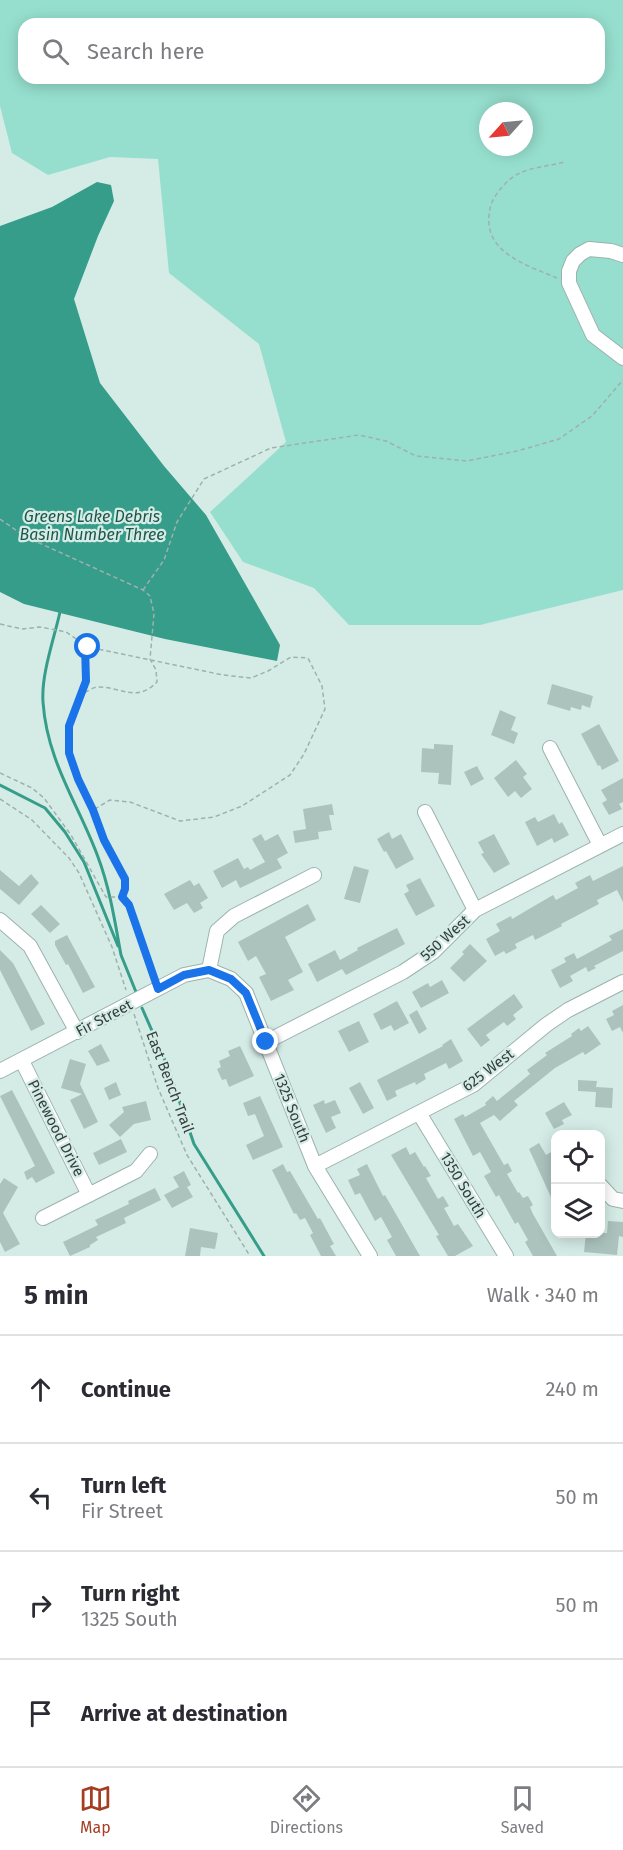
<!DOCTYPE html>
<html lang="en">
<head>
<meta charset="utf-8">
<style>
	:root { --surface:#fff; --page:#f7f7f7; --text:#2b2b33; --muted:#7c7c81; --line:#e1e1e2; --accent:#a53d22 }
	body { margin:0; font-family:"Fira Sans",sans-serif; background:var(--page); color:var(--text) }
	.controls { position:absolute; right:18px; bottom:18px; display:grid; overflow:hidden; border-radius:12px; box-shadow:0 3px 15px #0003 }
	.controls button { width:54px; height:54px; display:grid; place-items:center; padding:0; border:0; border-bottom:2px solid var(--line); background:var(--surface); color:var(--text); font:30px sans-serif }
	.compass { position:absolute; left:479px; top:102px; width:54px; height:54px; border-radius:50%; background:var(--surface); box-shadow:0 3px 15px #0003; rotate:243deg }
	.stop { position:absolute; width:18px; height:18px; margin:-14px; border:4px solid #1a73e8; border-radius:50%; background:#fff }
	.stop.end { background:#1a73e8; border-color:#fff; box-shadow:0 2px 6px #0008 }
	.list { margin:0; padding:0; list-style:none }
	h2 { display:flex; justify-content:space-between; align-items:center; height:78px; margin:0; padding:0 24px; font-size:26px }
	h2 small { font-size:20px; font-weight:400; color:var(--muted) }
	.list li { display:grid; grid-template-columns:39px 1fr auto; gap:18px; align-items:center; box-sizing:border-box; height:108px; padding:0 24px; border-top:2px solid var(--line) }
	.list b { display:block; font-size:22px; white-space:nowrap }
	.list p { margin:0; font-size:20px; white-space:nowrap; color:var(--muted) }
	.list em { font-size:20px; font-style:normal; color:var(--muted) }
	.icon { flex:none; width:33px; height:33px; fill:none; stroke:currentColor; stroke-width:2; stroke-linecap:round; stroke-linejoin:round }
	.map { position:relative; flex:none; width:623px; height:1256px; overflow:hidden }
	.search { position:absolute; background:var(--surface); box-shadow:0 3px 15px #0003; left:18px; right:18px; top:18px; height:66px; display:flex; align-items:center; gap:15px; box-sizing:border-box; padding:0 21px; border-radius:18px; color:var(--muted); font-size:22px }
	.sheet { height:510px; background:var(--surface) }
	nav { display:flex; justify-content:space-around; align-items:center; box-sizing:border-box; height:84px; border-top:2px solid var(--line); background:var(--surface); font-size:16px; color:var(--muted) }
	nav a { display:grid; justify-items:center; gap:3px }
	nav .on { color:var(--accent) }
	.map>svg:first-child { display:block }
</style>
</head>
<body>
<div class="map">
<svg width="623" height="1256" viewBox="0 0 623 1256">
	<rect width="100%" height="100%" fill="#d5ece6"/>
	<path fill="#96dfce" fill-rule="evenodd" d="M0 0H623V590L480 625H349L314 588 243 562 210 512 286 442 259 344 169 273 158 159 110 157 48 175 12 153 0 106ZM24 24H599V78H24ZM488 111H524V147H488Z"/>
	<path fill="#359d8a" d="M97 182 111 185 114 201 98 236 74 299 100 383 164 466 206 515 280 645 277 661 165 639 24 604 0 592V226L52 207Z"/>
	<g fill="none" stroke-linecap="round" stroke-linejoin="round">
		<path stroke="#359d8a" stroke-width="3" d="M60 612C54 639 41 675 43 702 47 762 79 805 98 857 110 889 115 922 121 955
			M0 785 45 808 65 832 84 862 118 946
			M121 955 136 992
			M142 1008 167 1065 194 1144 264 1256"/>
	</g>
	<path fill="#acc3bd" d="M552 684 593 696 590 708 582 705 581 710 571 707 570 711 547 704Z
		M500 710 516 717 511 730 518 733 514 744 491 735Z
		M599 724 619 761 602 770 600 765 598 766 581 734Z
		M434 744 453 745 451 785 438 784 439 773 421 772 422 748 434 749Z
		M516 760 527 774 523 777 532 789 521 798 515 791 508 797 494 778Z
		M477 766 484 779 471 786 464 772Z
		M623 778V802L619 804 622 809 609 815 602 803 607 800 601 790Z
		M332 804 334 815H329L332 830 318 832 319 839 295 843 293 831 306 829 303 809Z
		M554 814 559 824 562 822 569 835 554 843 552 838 537 846 525 822 535 817 538 822Z
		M389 832 392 839 401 834 414 859 396 869 386 851 384 852 377 839Z
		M261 834 265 841 278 834 288 853 277 859 282 868 240 888 236 880 222 888 213 871 238 858 244 869 248 867 250 870 265 862 252 839Z
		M494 834 510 864 494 873 481 854 484 853 478 842Z
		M354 866 369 870 360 903 344 899Z
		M623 866V902L617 890 597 900 599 904 561 924 562 926 535 940 533 935 515 944 517 948 506 954 504 951 495 956 486 939 500 931 496 924 511 916 512 919 553 895 556 900 578 888 575 883 590 875 593 881Z
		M0 870 19 886 31 874 39 883 19 905 0 889Z
		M420 878 435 906 416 916 404 894 409 891 406 885Z
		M190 880 194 886 199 883 208 898 200 903 203 908 194 913 187 903 174 910 164 894Z
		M308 904 316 920 285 937 303 972 288 980 294 990 271 1001 259 977 266 974 256 956 248 961 238 942Z
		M41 905 60 924 50 933 31 914Z
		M397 928 405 944 346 975 342 969 317 982 308 964 335 950 340 960 358 950 357 948Z
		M623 929V951L594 966 596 968 588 972 586 967 570 976 573 981 560 988 551 970 566 962 564 958 574 953 577 959 612 940 609 936Z
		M67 935 95 987 83 993 68 964 66 965 55 945V941Z
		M470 944 487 961 464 982 450 968 464 954 462 952Z
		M0 950 13 963 45 1024 31 1031 0 970Z
		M442 980 449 993 421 1008 412 992 428 983 430 987Z
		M514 994 523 1007 513 1015 516 1019 507 1026 504 1022 486 1035 490 1040 481 1047 467 1029Z
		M397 1001 409 1023 394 1031 391 1025 381 1030 373 1014Z
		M623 1005V1033L620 1027 612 1031 606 1019 614 1015 612 1011Z
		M417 1010 427 1029 419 1034 409 1015Z
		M359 1021 369 1042 349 1052 338 1031Z
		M588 1026 601 1044 585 1055 583 1052 555 1068 514 1101 518 1105 500 1121 494 1115 480 1123 504 1165 508 1163 512 1171 507 1174 518 1193 519 1192 523 1198 528 1196 533 1205 530 1207 533 1214 557 1256H533L525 1242 528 1240 518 1222 515 1224 499 1195 496 1197 484 1176 491 1172 480 1152 473 1156 454 1119 463 1114 465 1117 486 1105 485 1103 493 1096 497 1101 530 1074 527 1070 547 1055 545 1053 572 1036 571 1034 579 1028 581 1031Z
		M451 1039 463 1061 449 1069 446 1063 424 1074 426 1079 416 1085 415 1082 395 1091 397 1096 387 1101 377 1080 443 1046 442 1045Z
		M101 1044 110 1061 97 1066 88 1051Z
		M240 1046 254 1076 229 1087 226 1079 222 1080 217 1069 221 1067 219 1061 230 1056 228 1051Z
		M70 1059 86 1064 80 1084 98 1122 84 1129 70 1100 82 1094 61 1088Z
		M578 1080 597 1081 596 1087 613 1088 612 1108 595 1107 596 1092 578 1091Z
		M116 1082 121 1095 109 1100 104 1088Z
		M360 1082 374 1108 363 1114 349 1088Z
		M12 1090 55 1173 36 1183 32 1177 27 1180 24 1172 35 1166 0 1096Z
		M260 1096 283 1147 253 1160 246 1145 264 1136 255 1114 248 1116 243 1103Z
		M324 1100 325 1104 335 1100 341 1113 331 1117 336 1128 326 1133 313 1105Z
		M146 1101 151 1120 134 1124 120 1137 109 1125 124 1112 122 1107Z
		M564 1102 572 1115 562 1120 564 1124 554 1129 545 1113Z
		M121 1139 127 1152 99 1165 93 1153Z
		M539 1143 546 1155 553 1151 555 1155V1206L529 1149Z
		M406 1147 410 1155 415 1152 424 1167 425 1166 431 1176 426 1178 438 1199 443 1196 449 1206 444 1208 454 1226 458 1224 473 1246 455 1256H448L436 1236 439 1235 391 1155Z
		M283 1164 287 1172 290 1171 318 1219 320 1218 334 1244 330 1246 336 1256H321L310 1235 313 1233 305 1218 300 1220 296 1213 294 1214 272 1170Z
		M367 1164 383 1196 385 1195 420 1256H396L387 1240 392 1237 381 1217 375 1221 360 1193 355 1195 348 1180 360 1175 357 1169Z
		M184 1171 191 1185 187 1187 193 1197 172 1208 164 1195 179 1187 173 1177Z
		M4 1178 18 1187 3 1213 20 1244 5 1252 0 1242V1184Z
		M155 1188 161 1200 124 1218 126 1223 96 1237 98 1240 90 1245V1247L70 1256 63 1242 98 1225 95 1220 129 1204 128 1201Z
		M608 1221 623 1222V1237L619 1236 617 1255 584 1252 586 1233H607Z
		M190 1228 218 1233 215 1249 201 1247 200 1256H185Z"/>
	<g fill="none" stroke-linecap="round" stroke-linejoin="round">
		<g stroke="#9cb2ad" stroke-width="16">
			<path id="minor" d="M623 255 611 251 589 249 580 254 573 261 569 271V283L593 335 623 358
				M550 748 600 845
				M425 812 475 910
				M0 920 30 946 77 1032
				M209 970 231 979 246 993 315 1166 370 1256
				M209 970 217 931 234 916 314 875
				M266 1042 403 972 433 952 475 910 623 834
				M22 1061 89 1195
				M0 1071 184 975 209 970
				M419 1113 506 1256
				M315 1166 473 1085 546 1025 568 1010 623 982
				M600 1185 613 1199 623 1201
				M43 1218 136 1171 150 1154"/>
		</g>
		<path stroke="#9eb1ac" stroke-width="1.5" stroke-dasharray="4.5 3" stroke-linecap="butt" d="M557 278C524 264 478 251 491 205 495 193 508 179 518 174 531 167 550 166 564 162
			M0 519 26 537 143 590 150 596 154 614 150 659 156 670 157 682C136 703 122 687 98 687 93 687 86 692 81 695
			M143 590 164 560 177 522 204 479 271 448 359 435 386 441 416 456 467 461 517 451 559 439 592 416 623 380
			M0 624 22 629 40 627 56 630 66 632 88 647 223 675 251 678 268 671 291 657 308 658 322 686 325 709 304 754 290 775 242 806 214 817 180 821 130 802 110 800 93 810C97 819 99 829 103 838 111 858 132 874 121 897
			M85 645 86 681 69 726V753L78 779 93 809
			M0 773 32 788 44 798 71 835 106 897H121L129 905 154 978
			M0 799 32 820 69 858 79 873 112 947 126 990
			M134 1014 158 1088 187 1155 250 1256"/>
		<use href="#minor" stroke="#fff" stroke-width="14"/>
	</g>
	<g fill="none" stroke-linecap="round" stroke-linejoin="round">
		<path stroke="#1a73e8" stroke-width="8" d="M88 647 85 645 86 681 69 726V753L78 779 93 810 104 840 125 879V889L122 897 129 905 158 989 184 975 209 970 231 979 246 993 266 1042"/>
	</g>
	<g text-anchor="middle" stroke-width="4.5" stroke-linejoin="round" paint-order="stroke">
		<g font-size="15" fill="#353f3c" stroke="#d5ece6">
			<text transform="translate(445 938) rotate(-42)" y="5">550 West</text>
			<text transform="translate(104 1018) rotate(-28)" y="5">Fir Street</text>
			<text transform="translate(488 1070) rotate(-37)" y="5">625 West</text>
			<text transform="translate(170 1082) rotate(69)" y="5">East Bench Trail</text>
			<text transform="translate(292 1108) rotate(68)" y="5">1325 South</text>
			<text transform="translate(56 1128) rotate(63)" y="5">Pinewood Drive</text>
			<text transform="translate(463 1185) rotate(59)" y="5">1350 South</text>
		</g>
		<g font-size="16" font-style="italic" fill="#1c554a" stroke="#d5ece6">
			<text x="92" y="522">Greens Lake Debris<tspan x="92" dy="18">Basin Number Three</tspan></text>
		</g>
	</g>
</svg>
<div class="controls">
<button><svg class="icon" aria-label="locate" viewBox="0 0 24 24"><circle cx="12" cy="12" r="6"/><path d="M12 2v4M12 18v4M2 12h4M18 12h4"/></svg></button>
<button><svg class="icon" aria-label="layers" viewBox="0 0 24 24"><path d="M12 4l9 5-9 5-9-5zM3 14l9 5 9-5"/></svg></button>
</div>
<svg class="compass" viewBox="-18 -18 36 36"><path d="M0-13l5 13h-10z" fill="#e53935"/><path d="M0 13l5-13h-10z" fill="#7c7c81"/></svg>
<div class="stop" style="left:88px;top:647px"></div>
<div class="stop end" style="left:266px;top:1042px"></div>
<div class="search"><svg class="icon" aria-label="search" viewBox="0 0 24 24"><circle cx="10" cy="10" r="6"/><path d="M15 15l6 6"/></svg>Search here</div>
</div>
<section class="sheet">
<h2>5 min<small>Walk · 340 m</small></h2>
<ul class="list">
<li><svg class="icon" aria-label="ahead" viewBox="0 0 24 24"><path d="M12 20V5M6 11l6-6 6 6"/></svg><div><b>Continue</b></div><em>240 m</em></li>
<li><svg class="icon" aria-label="left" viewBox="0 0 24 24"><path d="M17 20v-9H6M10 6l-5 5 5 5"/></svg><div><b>Turn left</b><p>Fir Street</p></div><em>50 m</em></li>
<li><svg class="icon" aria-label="right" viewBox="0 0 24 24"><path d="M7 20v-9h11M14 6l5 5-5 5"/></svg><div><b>Turn right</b><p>1325 South</p></div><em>50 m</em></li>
<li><svg class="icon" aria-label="arrive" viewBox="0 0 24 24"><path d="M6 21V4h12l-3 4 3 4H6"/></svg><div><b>Arrive at destination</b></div></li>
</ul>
</section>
<nav>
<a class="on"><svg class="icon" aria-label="map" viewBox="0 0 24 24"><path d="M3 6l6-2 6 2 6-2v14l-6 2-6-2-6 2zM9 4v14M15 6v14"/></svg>Map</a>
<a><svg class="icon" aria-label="directions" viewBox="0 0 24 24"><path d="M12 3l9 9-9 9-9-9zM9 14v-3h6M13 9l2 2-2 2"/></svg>Directions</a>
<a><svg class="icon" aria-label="saved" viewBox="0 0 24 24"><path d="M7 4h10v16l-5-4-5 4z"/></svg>Saved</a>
</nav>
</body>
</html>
